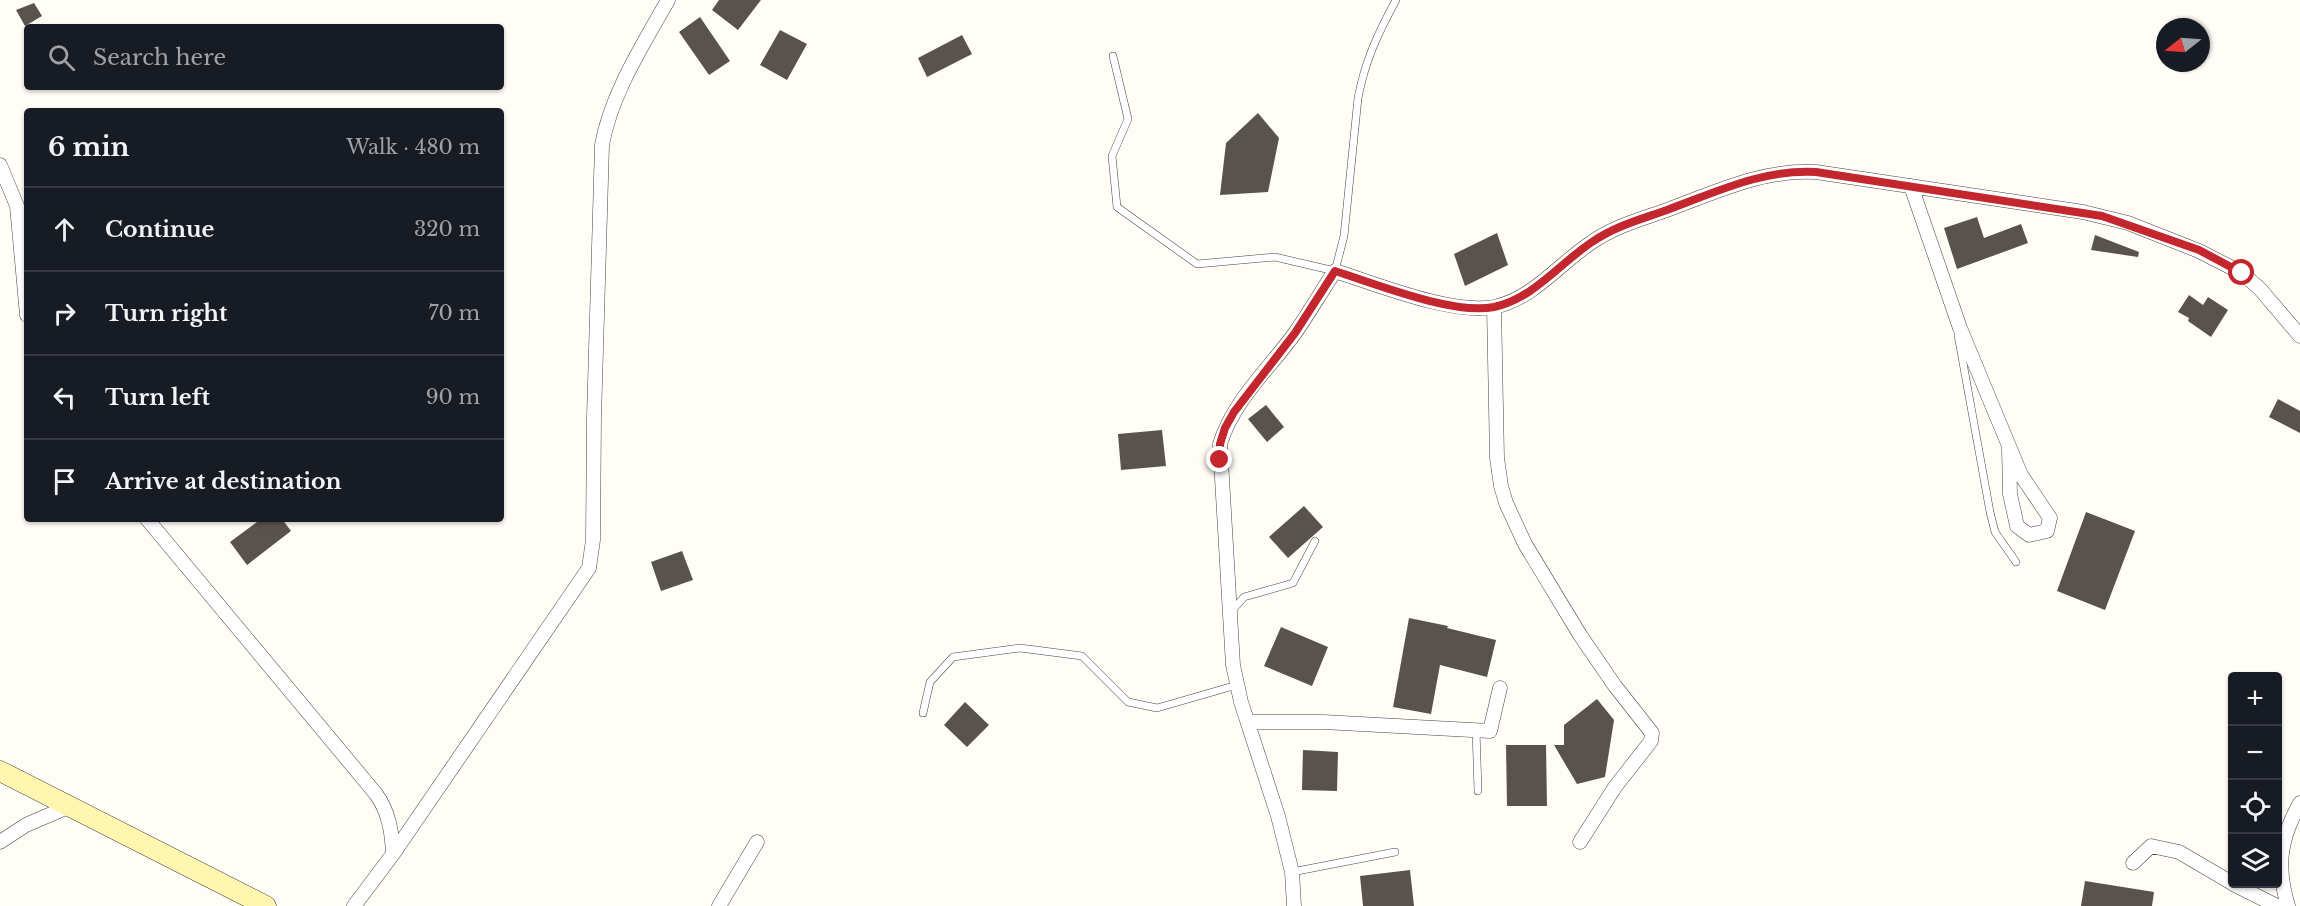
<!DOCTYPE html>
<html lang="en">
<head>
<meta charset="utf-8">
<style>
	:root { --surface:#171b24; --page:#242831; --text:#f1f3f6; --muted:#9ea1a6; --line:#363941 }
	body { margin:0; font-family:"Libre Baskerville",serif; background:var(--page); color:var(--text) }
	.controls { position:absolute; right:18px; bottom:18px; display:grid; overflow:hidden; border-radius:6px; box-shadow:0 2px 4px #0004 }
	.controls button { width:54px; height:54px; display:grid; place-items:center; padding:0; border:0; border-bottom:2px solid var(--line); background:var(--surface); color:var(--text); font:30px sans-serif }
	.compass { position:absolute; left:2156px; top:18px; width:54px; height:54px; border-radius:50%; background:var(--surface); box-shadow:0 2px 4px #0004; rotate:253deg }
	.stop { position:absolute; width:18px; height:18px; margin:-14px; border:4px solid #c4262e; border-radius:50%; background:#fff }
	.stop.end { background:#c4262e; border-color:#fff; box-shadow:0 2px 6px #0008 }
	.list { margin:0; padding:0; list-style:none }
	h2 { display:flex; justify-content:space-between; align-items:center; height:78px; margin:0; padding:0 24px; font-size:26px }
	h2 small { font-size:20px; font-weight:400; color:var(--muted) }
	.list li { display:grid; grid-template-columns:39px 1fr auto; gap:18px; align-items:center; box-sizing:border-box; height:84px; padding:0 24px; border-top:2px solid var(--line) }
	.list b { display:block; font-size:22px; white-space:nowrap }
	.list em { font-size:20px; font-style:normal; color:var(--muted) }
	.icon { flex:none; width:33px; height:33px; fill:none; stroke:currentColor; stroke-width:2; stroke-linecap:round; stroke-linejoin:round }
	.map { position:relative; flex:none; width:2300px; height:906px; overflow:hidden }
	.search { position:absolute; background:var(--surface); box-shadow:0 2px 4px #0004; left:24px; top:24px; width:480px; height:66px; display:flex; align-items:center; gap:15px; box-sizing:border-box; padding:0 21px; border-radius:6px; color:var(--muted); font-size:22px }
	.panel { position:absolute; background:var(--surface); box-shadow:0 2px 4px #0004; left:24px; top:108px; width:480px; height:414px; border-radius:6px }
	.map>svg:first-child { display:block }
</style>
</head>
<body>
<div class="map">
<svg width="2300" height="906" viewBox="0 0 2300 906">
	<rect width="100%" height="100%" fill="#fffdf5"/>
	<path fill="#5a524d" d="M719 0H761L738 30 712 10Z
		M34 3 42 16 25 26 16 10Z
		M700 17 730 61 709 75 679 32Z
		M780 30 807 44 787 80 760 65Z
		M962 35 972 54 927 77 918 58Z
		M1258 113 1279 138 1268 192 1220 195 1226 143Z
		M1977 217 1984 238 2021 224 2028 243 1957 269 1944 228Z
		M1497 233 1508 265 1465 286 1454 254Z
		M2095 235 2139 252 2138 257 2091 250Z
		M2189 295 2203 305 2208 297 2228 310 2211 337 2188 321 2189 318 2178 312Z
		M2278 399 2300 411V433L2269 417Z
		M1266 405 1284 427 1267 442 1248 419Z
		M1162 430 1166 466 1121 470 1118 434Z
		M1304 506 1323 527 1288 558 1269 537Z
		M2086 512 2135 531 2105 610 2057 591Z
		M261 519H282L291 531 247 565 230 542Z
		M682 551 693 580 661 591 651 562Z
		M1409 618 1448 626 1447 628 1496 640 1487 677 1440 665 1431 714 1393 707Z
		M1281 627 1328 647 1312 686 1264 666Z
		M1597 699 1614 720 1605 777 1577 784 1554 745H1564V725Z
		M965 702 989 725 967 747 944 725Z
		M1506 745H1546L1547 806H1507Z
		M1303 750 1338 752 1337 791 1302 790Z
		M1410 870 1414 906H1363L1360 876Z
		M2085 881 2154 892 2152 906H2081Z"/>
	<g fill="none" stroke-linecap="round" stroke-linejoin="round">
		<g stroke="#444" stroke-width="8">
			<path id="lane" d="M1113 56 1128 119 1112 156 1117 207 1197 264 1275 257 1335 271 1344 236 1358 98C1365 61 1378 33 1396 0
				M1958 335 1990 512 1995 532 2016 562
				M1231 612 1244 597 1293 583 1315 541
				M923 713 930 682 953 657 1020 648 1082 656 1128 702 1157 708 1237 685
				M1476 730 1478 791
				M1292 872 1395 852"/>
		</g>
		<g stroke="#444" stroke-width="15">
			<path id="street" d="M0 165 17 206 27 315
				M1911 186 1960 328 2021 475 2050 518 2047 531 2029 535 2017 526 2010 494 2009 447
				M1494 307 1497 458 1501 486 1506 503 1525 544 1580 635 1615 686 1652 733 1651 741 1615 787 1580 842
				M147 519 376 794C389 812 392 832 393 854
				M1249 722H1323L1490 731 1500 688
				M0 842 26 825 70 806
				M2133 863 2151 846 2179 852 2232 883
				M2233 884 2277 906
				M354 906 393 854 589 568 593 540 594 418 602 145C611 94 643 45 668 0
				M719 906 757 842
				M1294 906 1292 872 1278 816 1241 702 1233 665 1220 444C1233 401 1269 369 1295 333 1309 313 1321 292 1335 271 1376 284 1452 315 1494 307 1533 299 1560 263 1592 242 1615 226 1642 219 1667 210 1716 192 1763 169 1816 172L2083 212 2128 223 2199 251 2242 273 2260 289 2300 336
				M2288 906C2276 866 2280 839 2300 803"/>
		</g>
		<g stroke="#333" stroke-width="21">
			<path id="secondary" d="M0 771 266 906"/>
		</g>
		<use href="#lane" stroke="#fff" stroke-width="7"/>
		<use href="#street" stroke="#fff" stroke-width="14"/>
		<use href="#secondary" stroke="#fff6b0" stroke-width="20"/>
	</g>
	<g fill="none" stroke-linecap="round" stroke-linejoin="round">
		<path stroke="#c4262e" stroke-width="8" d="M1220 460V444L1225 428 1234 412 1295 333 1335 271C1376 284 1453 315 1494 307 1533 299 1560 263 1592 242 1615 226 1642 219 1667 210 1716 192 1763 169 1816 172L2102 216 2199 250 2242 273"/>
	</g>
</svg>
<div class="controls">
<button>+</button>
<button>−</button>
<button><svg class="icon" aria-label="locate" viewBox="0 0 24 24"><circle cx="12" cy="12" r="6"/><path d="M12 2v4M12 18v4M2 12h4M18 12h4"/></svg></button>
<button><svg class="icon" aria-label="layers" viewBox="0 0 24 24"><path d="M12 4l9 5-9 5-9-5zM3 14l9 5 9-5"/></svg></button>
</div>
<svg class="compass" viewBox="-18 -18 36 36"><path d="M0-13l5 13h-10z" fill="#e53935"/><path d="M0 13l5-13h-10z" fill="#9ea1a6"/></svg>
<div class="stop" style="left:2242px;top:273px"></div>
<div class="stop end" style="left:1220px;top:460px"></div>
<div class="search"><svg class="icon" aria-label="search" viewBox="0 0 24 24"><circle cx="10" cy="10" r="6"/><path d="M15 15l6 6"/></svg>Search here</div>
<section class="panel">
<h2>6 min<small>Walk · 480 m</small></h2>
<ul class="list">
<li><svg class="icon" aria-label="ahead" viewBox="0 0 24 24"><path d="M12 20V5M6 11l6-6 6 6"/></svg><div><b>Continue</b></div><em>320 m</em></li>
<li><svg class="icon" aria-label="right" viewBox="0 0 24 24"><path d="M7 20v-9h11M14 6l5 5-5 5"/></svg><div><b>Turn right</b></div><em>70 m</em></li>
<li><svg class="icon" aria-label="left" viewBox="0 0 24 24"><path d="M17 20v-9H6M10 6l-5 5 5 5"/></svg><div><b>Turn left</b></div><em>90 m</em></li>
<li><svg class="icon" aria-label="arrive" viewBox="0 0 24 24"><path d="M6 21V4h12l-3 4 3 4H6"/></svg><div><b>Arrive at destination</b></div></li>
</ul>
</section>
</div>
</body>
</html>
